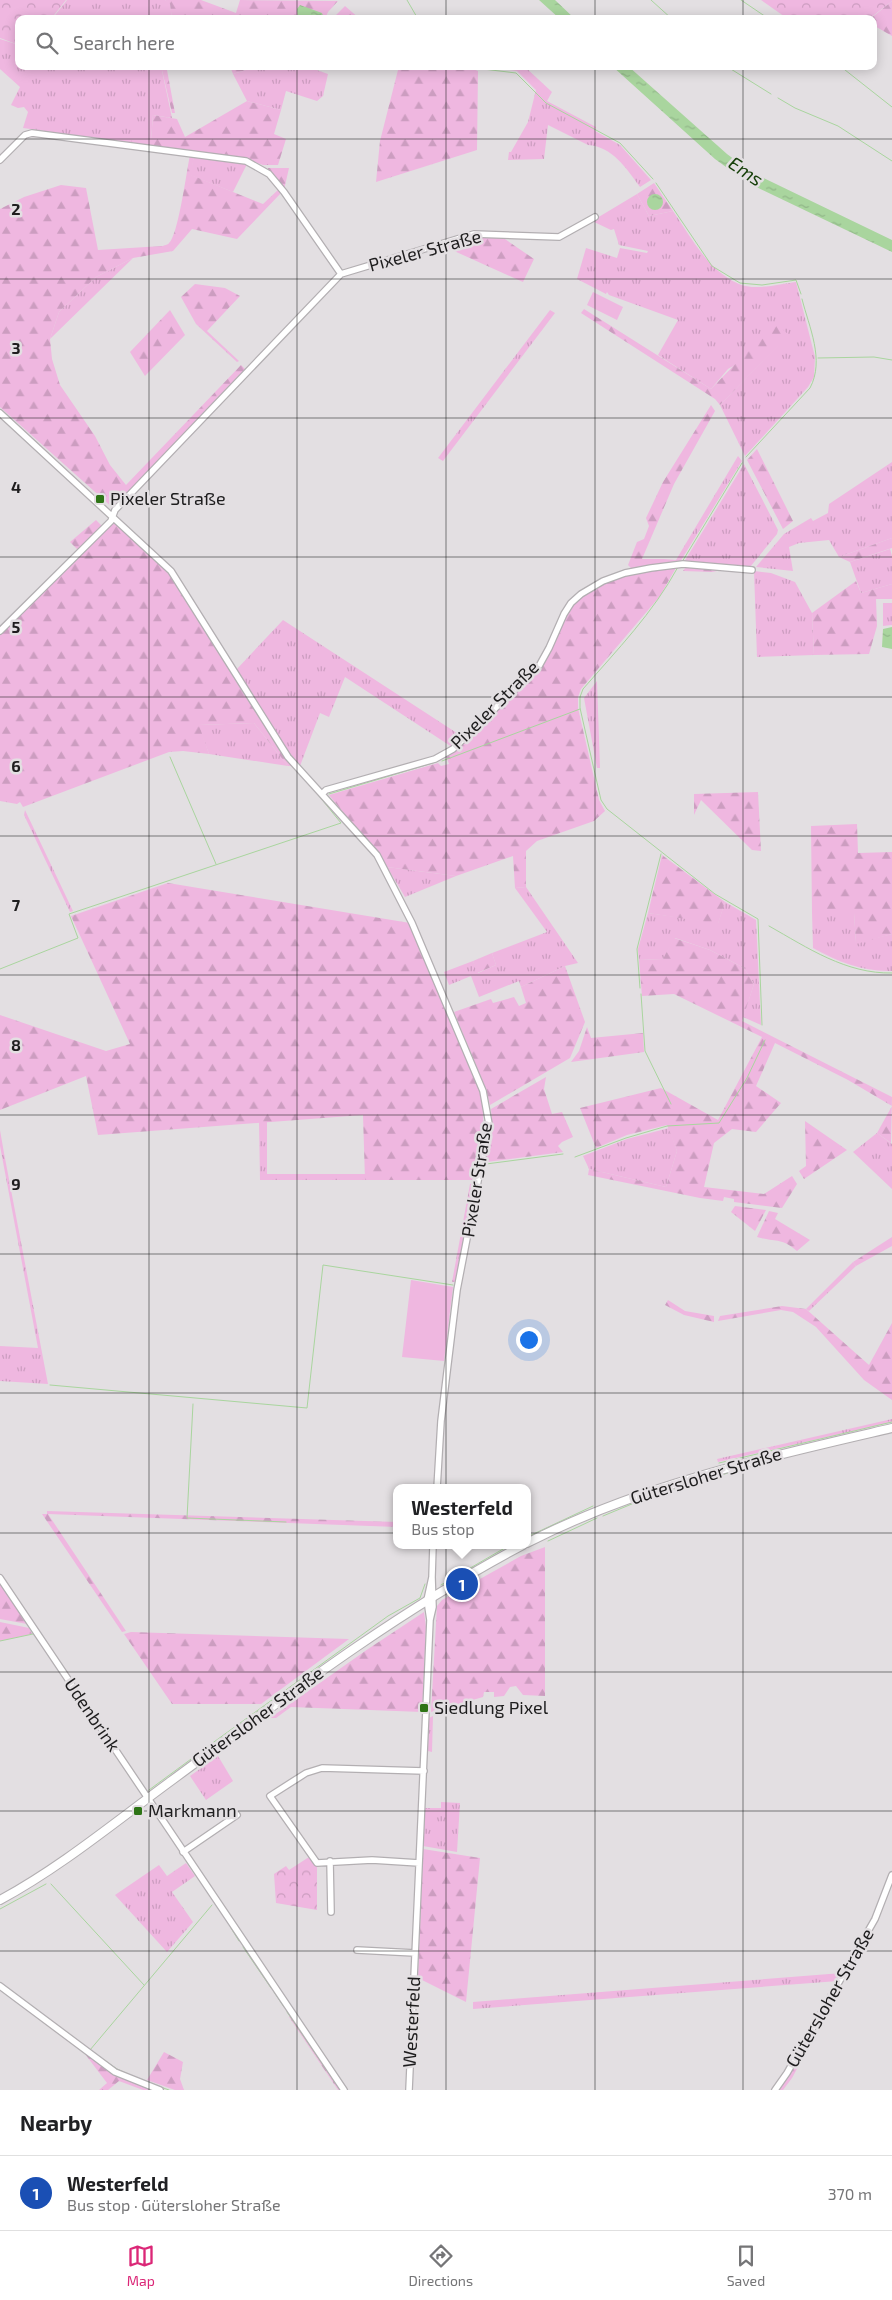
<!DOCTYPE html>
<html lang="en">
<head>
<meta charset="utf-8">
<style>
	:root { --surface:#fff; --page:#f6f6f6; --text:#202124; --muted:#757577; --line:#e0e0e0; --accent:#db2777 }
	body { margin:0; font-family:"Exo 2",sans-serif; background:var(--page); color:var(--text) }
	.you { position:absolute; left:528px; top:1339px; width:18px; height:18px; margin:-12px; border:4px solid #fff; border-radius:50%; background:#1a73e8; box-shadow:0 0 0 8px #1a73e833 }
	.badge { display:grid; place-items:center; width:32px; height:32px; border-radius:50%; background:var(--accent); color:#fff; font-size:16px; font-weight:700 }
	.pin { position:absolute; translate:-50% -50%; border:2px solid #fff; box-shadow:0 1px 5px #0006 }
	.popup { position:absolute; left:393px; top:1484px; width:138px; height:65px; box-sizing:border-box; display:grid; place-content:center; border-radius:10px; background:var(--surface); filter:drop-shadow(0 1px 4px #0005); font-size:16px; white-space:nowrap; color:var(--muted) }
	.popup b { font-size:19px; color:var(--text) }
	.popup::after { content:''; position:absolute; left:50%; top:100%; margin-left:-10px; border:10px solid transparent; border-top-color:var(--surface) }
	.list { margin:0; padding:0; list-style:none }
	h2 { display:flex; justify-content:space-between; align-items:center; height:65px; margin:0; padding:0 20px; font-size:21px }
	h2 small { font-size:16px; font-weight:400; color:var(--muted) }
	.list li { display:grid; grid-template-columns:32px 1fr auto; gap:15px; align-items:center; box-sizing:border-box; height:75px; padding:0 20px; border-top:1px solid var(--line) }
	.list b { display:block; font-size:19px; white-space:nowrap }
	.list p { margin:0; font-size:16px; white-space:nowrap; color:var(--muted) }
	.list em { font-size:16px; font-style:normal; color:var(--muted) }
	.icon { flex:none; width:28px; height:28px; fill:none; stroke:currentColor; stroke-width:2; stroke-linecap:round; stroke-linejoin:round }
	.map { position:relative; flex:none; width:892px; height:2090px; overflow:hidden }
	.search { position:absolute; background:var(--surface); box-shadow:0 2px 12px #0003; left:15px; right:15px; top:15px; height:55px; display:flex; align-items:center; gap:12px; box-sizing:border-box; padding:0 18px; border-radius:10px; color:var(--muted); font-size:19px }
	.sheet { height:140px; background:var(--surface) }
	nav { display:flex; justify-content:space-around; align-items:center; box-sizing:border-box; height:70px; border-top:1px solid var(--line); background:var(--surface); font-size:14px; color:var(--muted) }
	nav a { display:grid; justify-items:center; gap:2px }
	nav .on { color:var(--accent) }
	.map>svg:first-child { display:block }
</style>
</head>
<body>
<div class="map">
<svg width="892" height="2090" viewBox="0 0 892 2090">
	<defs>
		<pattern id="grass-tufts" width="24" height="20" patternUnits="userSpaceOnUse" patternTransform="scale(1.25)"><rect width="24" height="20" fill="#efb7e0"/><path d="M3 7l-1-3M5 7V3M7 7l1-3M15 17l-1-3M17 17v-4M19 17l1-3" fill="none" stroke="#cc9dc0"/></pattern>
		<pattern id="forest-firs" width="22" height="20" patternUnits="userSpaceOnUse" patternTransform="scale(1.25)"><rect width="22" height="20" fill="#efb7e0"/><path d="M5 1l3.5 6h-7zM16 11l3.5 6h-7z" fill="#cc9dc0"/></pattern>
		<pattern id="park-crowns" width="20" height="18" patternUnits="userSpaceOnUse" patternTransform="scale(1.25)"><rect width="20" height="18" fill="#efb7e0"/><path d="M2 6a3 3 0 1 1 6 0M12 15a3 3 0 1 1 6 0" fill="none" stroke="#cc9dc0"/></pattern>
		<pattern id="water-ripples" width="26" height="14" patternUnits="userSpaceOnUse" patternTransform="scale(1.25)"><rect width="26" height="14" fill="#a9d59e"/><path d="M2 4q2-2 4 0t4 0M15 11q2-2 4 0t4 0" fill="none" stroke="#91b688"/></pattern>
	</defs>
	<rect width="100%" height="100%" fill="#e3dfe2"/>
	<path fill="url(#grass-tufts)" d="M67 0H165L170 3 172 19H52Z
		M0 39 19 45V66H161L172 118 153 115 151 140H132V143L23 128 28 112 24 107 18 108 11 105 20 87 0 69Z
		M258 66H311V68L328 74 323 96 317 101 286 91 281 110 247 101 233 74Z
		M482 66H524L552 92 547 101 596 127 595 131 620 145 651 180 640 187C626 168 613 147 588 145L548 125 544 159 508 160 509 152H511L528 122 536 90 517 71Z
		M194 156 247 164 233 192 190 175Z
		M637 194 649 216 673 211C691 237 708 271 739 284 755 291 780 284 796 282L815 357 814 377 808 387 745 456 720 405 788 335 728 369 711 389 658 355 678 320 609 295 607 292 606 294 577 279 586 248 617 258 620 248 647 253 648 251 619 245 614 229 611 230 592 221Z
		M133 258 50 339 59 312 96 277Z
		M550 310 555 313 443 461 438 458Z
		M738 456 742 461 680 562 664 564V559L676 560Z
		M892 462V538L839 557 829 540 799 543 789 547 793 571 756 567 784 534 811 518 813 521 828 513 829 504Z
		M744 464 778 530 777 534 750 567 684 562Z
		M890 549 892 556V584L861 593 850 562Z
		M754 571 771 573 795 582 812 613 814 655 757 657Z
		M883 603H892V625L883 626Z
		M283 620 463 737 452 747 345 677 329 717 320 713 300 766 290 754 236 670Z
		M597 681 600 768H597L584 698Z
		M254 723 288 766 209 754 198 725Z
		M25 810 73 911 70 912 24 815Z
		M387 867 456 876 405 897Z
		M526 887 578 963 565 966 521 987 519 981 479 997 471 976 449 985 444 972 473 961 478 973 496 965 492 953 547 932 515 888Z
		M725 902 756 920 761 1025 743 1017 754 984 744 968 710 950 675 938 663 959 639 960 638 949 648 913 718 923Z
		M812 913H854L856 943 892 934V971C864 972 838 962 813 948Z
		M259 1121H267V1174H365V1180H260Z
		M669 1128 677 1151 666 1187 589 1169 583 1156 627 1139Z
		M0 1130 4 1153 48 1384 0 1381V1346L38 1348 0 1146Z
		M877 1133 892 1144V1189L853 1152Z
		M475 1183 456 1282H452L470 1184Z
		M853 1262 856 1266 809 1311 806 1309Z
		M892 1419V1422L718 1462 717 1459Z
		M433 1716 432 1752 428 1751 429 1718Z
		M218 1756 233 1781 206 1800 190 1776Z
		M441 1802 460 1803 457 1852 423 1846 425 1808H441Z
		M186 1863 195 1876 172 1892 193 1922 167 1952 115 1895 159 1865 167 1876Z
		M842 1973 838 1981 473 2009V2002Z"/>
	<path fill="url(#forest-firs)" d="M165 0H201L236 13 240 0 338 1 328 12 325 19 324 15 297 9 298 19H172L170 4Z
		M892 1V36L873 25V19H870Z
		M345 6 360 19H332Z
		M161 66H228L201 70H167L175 113H172Z
		M230 66H258L233 74Z
		M399 66H466L478 71 477 150 376 182 380 141Z
		M247 101 281 110 274 134 286 139 278 165H263L246 159 132 143 131 140H151L153 115 177 119 185 137Z
		M190 155 194 156 191 175 263 204 279 189 282 192 237 239 192 229 173 251 133 258 96 277 59 312 50 339 52 359 60 385 95 436 110 465 126 485 241 365 245 369 113 508 0 407V209L24 197 61 185 86 188 98 250 162 246C163 246 169 244 169 243 178 237 187 169 190 155Z
		M268 168H289L284 190 268 171Z
		M654 183 673 211 649 216 637 194Z
		M474 236 502 237 534 259 523 282 443 246Z
		M195 284 225 288 240 296 207 331 239 361 237 362 196 324 181 297Z
		M584 309 711 389 775 323 789 335 720 405 715 399 581 313Z
		M170 310 185 335 145 376 130 352Z
		M711 405 715 411 674 484 642 559H664V564L632 569 628 565 637 542 644 539 649 526 646 518 663 482Z
		M757 449 793 521 783 529 747 460Z
		M96 520 102 526 78 550 70 542Z
		M112 523 117 524 168 573 262 722 293 766H288L254 723 199 725 209 754 183 751 169 752 23 807 20 802 17 804 0 801V634Z
		M892 538V548L850 562 839 557Z
		M677 566 660 596 581 689 578 697V708L599 800 605 811 594 821 537 841 526 851V887L515 888 513 856 456 876 387 867 329 795 438 763 441 766 449 764 446 756 528 679 572 604 582 596 604 583 625 575Z
		M686 567 722 570 712 572 683 571Z
		M856 581 861 593 892 584V599H876L877 626 869 654 814 655 812 613Z
		M758 792 761 851 752 850 701 800 694 815V794Z
		M857 824 858 853 892 852V934L856 944 854 913H812L811 826Z
		M662 855 725 902 718 924 648 913Z
		M168 883 410 923 480 1092C487 1122 481 1149 476 1180H365L363 1115 98 1135 86 1076 0 1110V1015L106 1051 130 1044 71 916Z
		M674 938 710 950 744 968 754 984 742 1021 892 1097 891 1143 877 1133 892 1106 848 1080 775 1043 756 1086 781 1103 756 1132 732 1129 714 1143 704 1187 764 1194 792 1176 797 1184 782 1208 734 1202V1199L724 1197 723 1201 700 1198 588 1175 589 1169 666 1187 677 1151 667 1125 627 1135 596 1148 580 1108 661 1088 718 1120 762 1037 674 994 642 996 639 960 663 959Z
		M492 953 496 965 477 973 473 961Z
		M565 966 585 1022 570 1058 490 1105 486 1089 454 1012 491 999 493 1003 514 997 519 1006 526 1003 521 987Z
		M587 1027 591 1038 643 1033 644 1052 571 1062 579 1051Z
		M546 1077 544 1089 552 1114 562 1112 573 1137 562 1142 558 1146 563 1152 486 1162 492 1123 491 1109Z
		M805 1121 847 1150 804 1179 799 1171 806 1166Z
		M735 1206 766 1210 755 1231 731 1212Z
		M769 1211 778 1213 775 1219 810 1240 797 1251C780 1237 777 1243 757 1237Z
		M892 1237V1246L856 1266 853 1262Z
		M668 1300 685 1311 714 1316V1322L684 1315 665 1305Z
		M782 1306 806 1309 869 1365 892 1323V1400L864 1380 816 1327 793 1312 781 1310 718 1321 720 1316Z
		M47 1511 397 1522V1527L48 1514 126 1631 122 1632 42 1514H47Z
		M545 1547V1696L523 1695 516 1686 510 1687 504 1696 494 1697V1692H484L483 1697 431 1712 437 1606 442 1600 521 1556Z
		M0 1582 27 1624 0 1619Z
		M424 1612 426 1627 422 1712 291 1707 276 1718H270L368 1649Z
		M0 1622 29 1628 32 1634 0 1641Z
		M131 1632 349 1639 261 1704H172L124 1634Z
		M423 1849 480 1858 466 2002 418 1978Z
		M291 2015 342 2090H338L289 2017Z
		M813 2033 815 2036 792 2078 783 2090H778Z
		M82 2050 114 2073 155 2090H143L119 2081 108 2090H99L107 2083Z
		M164 2052 183 2062 180 2079 184 2090H175L147 2080Z"/>
	<path fill="url(#park-crowns)" d="M0 0H66L51 19H19V45L0 38Z
		M761 0H892V1L869 19H788Z
		M309 1857 315 1865H317V1910L276 1903 274 1874 286 1866 289 1870Z"/>
	<path fill="#efb7e0" d="M593 292 623 307 617 320 587 305Z
		M411 1280 453 1287 444 1361 402 1357Z"/>
	<path fill="url(#water-ripples)" d="M539 0H555L575 19H560Z
		M300 5 322 13 324 19H298L297 9Z
		M612 66H628L727 154 751 172 892 240V252L748 183 715 159Z
		M647 202a8 8 0 1 1 16 0a8 8 0 1 1-16 0Z
		M892 627V649L882 647 883 629Z"/>
	<g fill="none" stroke-linecap="round" stroke-linejoin="round">
		<path stroke="#a9d59e" stroke-width="1" d="M407 0 418 19
			M651 0 672 19
			M741 0 769 19
			M472 66 477 68
			M726 66 771 94
			M840 66 892 107
			M483 69 516 73 546 103 620 143 653 179
			M778 98 795 108 838 126 892 161
			M656 183 712 266 740 283 762 285 796 280 801 294
			M818 358 874 357 892 360
			M746 457 810 388C825 360 809 327 802 299
			M682 562 742 463
			M678 567C653 613 617 650 583 689L580 697V708L601 800 607 809 715 894 758 919 762 1025
			M170 757 216 864
			M442 761 580 709
			M329 794 436 762
			M769 926C808 948 846 974 892 973
			M0 969 78 938 69 914 341 823 319 796
			M640 988 637 949 661 854
			M641 994 645 1051 671 1104
			M575 1157 626 1138 667 1126 719 1123 747 1078 765 1040
			M486 1164 563 1154
			M50 1385 307 1408 323 1265 453 1285
			M193 1404 187 1518 286 1522
			M719 1463 892 1422
			M603 1516 651 1496 728 1473
			M527 1537 593 1506
			M548 1541 597 1518
			M441 1585 510 1545
			M0 1641 33 1634
			M207 1747 388 1616 420 1598 425 1584
			M149 1790 202 1751
			M51 1884 144 1985
			M0 1909 46 1884
			M231 1928 239 1941
			M243 1947 271 1988
			M274 1992 284 2007
			M287 2012 340 2090
			M90 2050 212 1905
			M97 2055 117 2069 137 2078
			M152 2084 169 2090"/>
		<g stroke="#b3afb2" stroke-width="8">
			<path id="minor" d="M0 160 25 135 32 133 246 161 269 174 284 192 341 274
				M0 413 171 571 288 757 377 855 412 923 483 1091 489 1124 457 1290 441 1421 437 1488
				M0 631 111 521 115 510 341 274 474 234 559 237 595 217
				M322 794 326 790 435 759 453 749 539 666 549 648 564 614 571 603 581 594 603 581 625 573 651 568 683 564 752 570
				M0 1578 344 2090
				M430 1620 427 1600 432 1577
				M183 1852 237 1815
				M330 1861 331 1912
				M419 1863 372 1860 317 1863 270 1796 306 1773 322 1768 424 1771
				M357 1950 415 1953
				M0 1986 115 2072 160 2090
				M409 2090 430 1620 433 1607 432 1577 433 1545
				M775 2090 787 2073 875 1919 892 1875"/>
		</g>
		<g stroke="#b3afb2" stroke-width="10">
			<path id="secondary" d="M527 1543C642 1484 767 1457 892 1428
				M0 1900C61 1867 115 1822 171 1781 285 1697 398 1611 523 1545"/>
		</g>
		<use href="#minor" stroke="#fff" stroke-width="5.5"/>
		<use href="#secondary" stroke="#fff" stroke-width="8"/>
	</g>
	<path fill="none" stroke="#1e1d1e" stroke-width="1" stroke-opacity="0.55" d="M149 0V19M297 0V19M446 0V19M595 0V19M743 0V19M149 66V2090M297 66V2090M446 66V2090M595 66V2090M743 66V2090M0 139H892M0 279H892M0 418H892M0 557H892M0 697H892M0 836H892M0 975H892M0 1115H892M0 1254H892M0 1393H892M0 1533H892M0 1672H892M0 1811H892M0 1951H892"/>
	<g fill="#2e7416" stroke="#e3dfe2" stroke-width="2">
		<rect x="95" y="494" width="10" height="10" rx="2.5"/>
		<rect x="419" y="1703" width="10" height="10" rx="2.5"/>
		<rect x="133" y="1806" width="10" height="10" rx="2.5"/>
	</g>
	<g text-anchor="middle" stroke-width="5" stroke-linejoin="round" paint-order="stroke">
		<g font-size="18" fill="#1e1d1e" stroke="#e3dfe2">
			<text transform="translate(425 251) rotate(-15)" y="6">Pixeler Straße</text>
			<text transform="translate(495 705) rotate(-45)" y="6">Pixeler Straße</text>
			<text transform="translate(477 1180) rotate(-81)" y="6">Pixeler Straße</text>
			<text transform="translate(706 1476) rotate(-17)" y="6">Gütersloher Straße</text>
			<text transform="translate(92 1715) rotate(56)" y="6">Udenbrink</text>
			<text transform="translate(258 1717) rotate(-36)" y="6">Gütersloher Straße</text>
			<text transform="translate(830 1998) rotate(-60)" y="6">Gütersloher Straße</text>
			<text transform="translate(412 2022) rotate(-87)" y="6">Westerfeld</text>
		</g>
		<g font-size="18" fill="#1e1d1e" stroke="#e3dfe2" text-anchor="start">
			<text x="110" y="505">Pixeler Straße</text>
			<text x="434" y="1714">Siedlung Pixel</text>
			<text x="148" y="1817">Markmann</text>
		</g>
		<g font-size="19" font-style="italic" fill="#18410b" stroke="#e3dfe2">
			<text transform="translate(746 171) rotate(34)" y="7">Ems</text>
		</g>
	</g>
	<g font-size="16" text-anchor="middle" font-weight="bold" fill="#1e1d1e" stroke="#e3dfe2" stroke-width="5" stroke-linejoin="round" paint-order="stroke">
		<text x="16" y="215">2</text>
		<text x="16" y="354">3</text>
		<text x="16" y="493">4</text>
		<text x="16" y="633">5</text>
		<text x="16" y="772">6</text>
		<text x="16" y="911">7</text>
		<text x="16" y="1051">8</text>
		<text x="16" y="1190">9</text>
	</g>
</svg>
<div class="you"></div>
<div class="pin badge" style="left:462px;top:1584px;background:#1a4fb4">1</div>
<div class="popup"><b>Westerfeld</b>Bus stop</div>
<div class="search"><svg class="icon" aria-label="search" viewBox="0 0 24 24"><circle cx="10" cy="10" r="6"/><path d="M15 15l6 6"/></svg>Search here</div>
</div>
<section class="sheet">
<h2>Nearby<small></small></h2>
<ul class="list">
<li><span class="badge" style="background:#1a4fb4">1</span><div><b>Westerfeld</b><p>Bus stop · Gütersloher Straße</p></div><em>370 m</em></li>
</ul>
</section>
<nav>
<a class="on"><svg class="icon" aria-label="map" viewBox="0 0 24 24"><path d="M3 6l6-2 6 2 6-2v14l-6 2-6-2-6 2zM9 4v14M15 6v14"/></svg>Map</a>
<a><svg class="icon" aria-label="directions" viewBox="0 0 24 24"><path d="M12 3l9 9-9 9-9-9zM9 14v-3h6M13 9l2 2-2 2"/></svg>Directions</a>
<a><svg class="icon" aria-label="saved" viewBox="0 0 24 24"><path d="M7 4h10v16l-5-4-5 4z"/></svg>Saved</a>
</nav>
</body>
</html>
